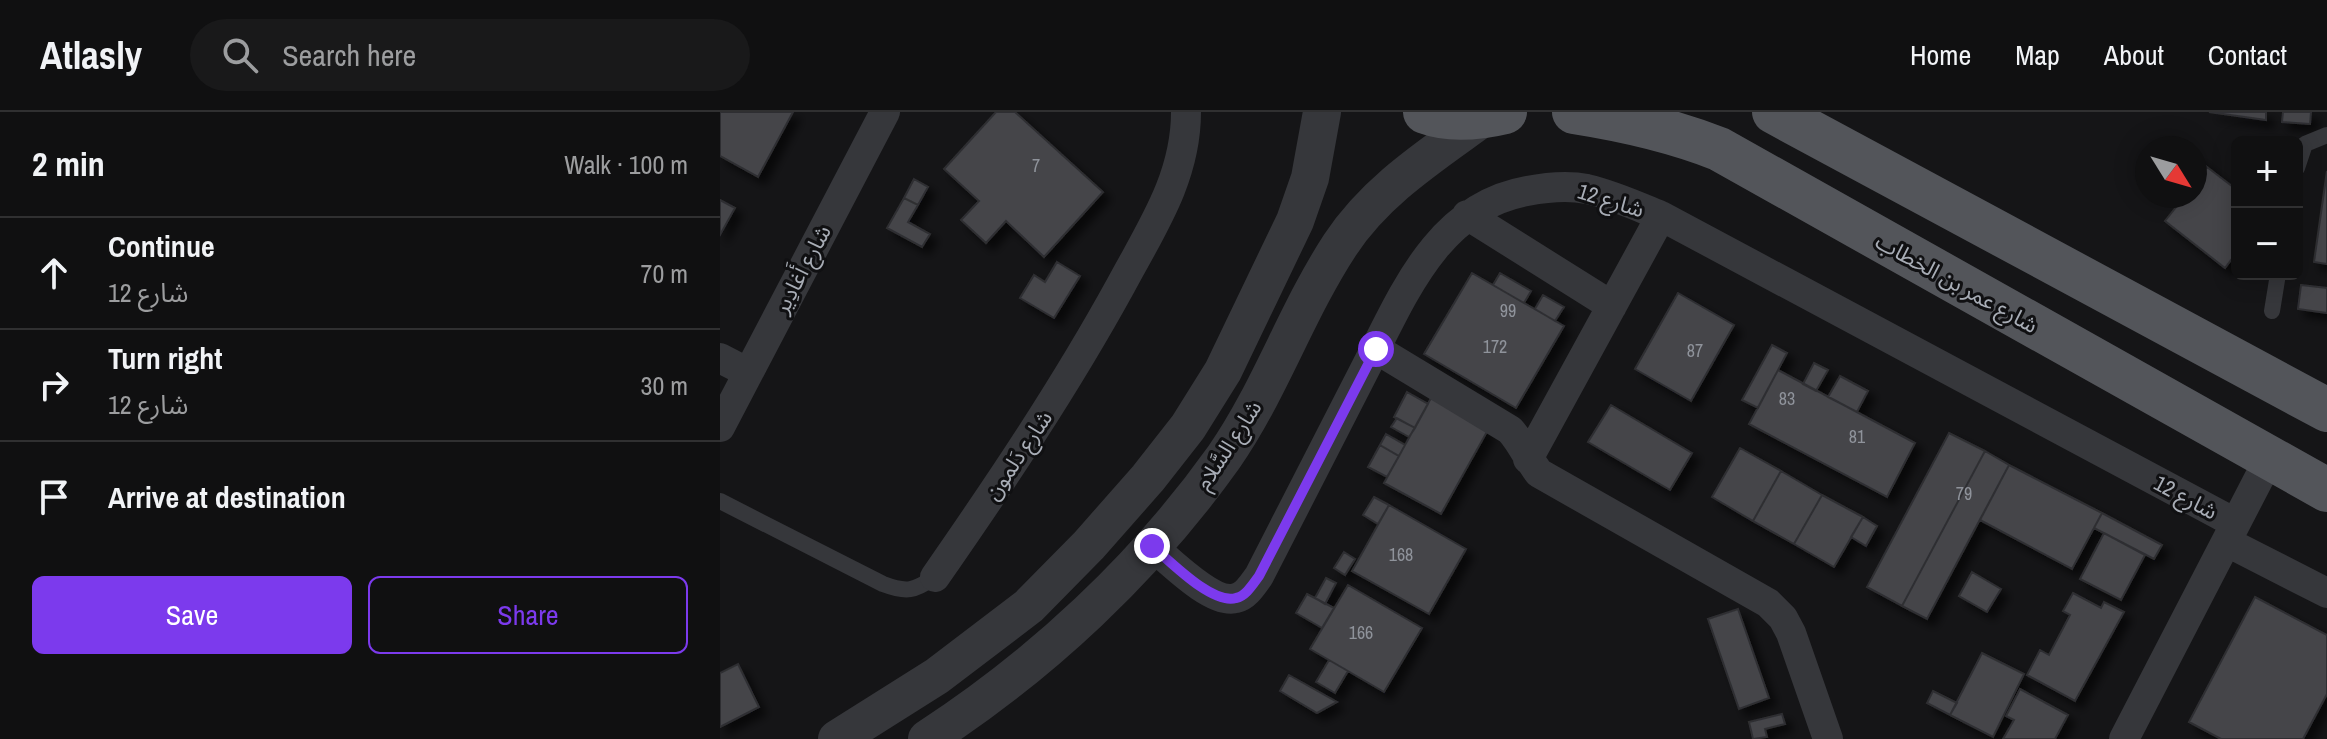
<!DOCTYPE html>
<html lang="en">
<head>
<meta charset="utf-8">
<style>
	:root { --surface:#101011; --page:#19191a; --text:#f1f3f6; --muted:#9c9d9f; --line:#303031; --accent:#7c3aed }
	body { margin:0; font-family:"Archivo Narrow","Noto Sans Arabic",sans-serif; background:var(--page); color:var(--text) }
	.controls { position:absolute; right:24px; top:24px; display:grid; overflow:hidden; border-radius:12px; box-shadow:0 4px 20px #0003 }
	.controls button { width:72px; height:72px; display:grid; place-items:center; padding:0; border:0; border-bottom:2px solid var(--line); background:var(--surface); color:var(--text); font:40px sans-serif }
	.compass { position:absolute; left:1415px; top:24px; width:72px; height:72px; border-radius:50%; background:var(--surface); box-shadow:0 4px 20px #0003; rotate:127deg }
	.stop { position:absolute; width:24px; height:24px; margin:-18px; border:6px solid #7c3aed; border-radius:50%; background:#fff }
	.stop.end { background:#7c3aed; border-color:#fff; box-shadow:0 2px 8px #0008 }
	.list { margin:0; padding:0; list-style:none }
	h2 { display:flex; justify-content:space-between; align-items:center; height:104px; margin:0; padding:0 32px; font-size:34px }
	h2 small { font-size:26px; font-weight:400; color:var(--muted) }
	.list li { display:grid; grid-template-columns:52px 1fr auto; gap:24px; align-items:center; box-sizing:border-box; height:112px; padding:0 32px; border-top:2px solid var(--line) }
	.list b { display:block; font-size:30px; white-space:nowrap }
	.list p { margin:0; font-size:26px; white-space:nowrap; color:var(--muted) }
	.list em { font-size:26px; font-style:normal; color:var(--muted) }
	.actions { display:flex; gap:16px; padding:24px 32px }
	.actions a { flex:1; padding:18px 0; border:2px solid var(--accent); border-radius:12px; text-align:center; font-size:28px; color:var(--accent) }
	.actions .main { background:var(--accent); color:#fff }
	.icon { flex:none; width:44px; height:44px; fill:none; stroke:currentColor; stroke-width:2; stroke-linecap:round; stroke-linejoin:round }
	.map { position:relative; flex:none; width:1607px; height:627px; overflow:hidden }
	header { display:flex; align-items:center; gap:48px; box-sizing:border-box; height:112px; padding:0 40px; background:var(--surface); border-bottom:2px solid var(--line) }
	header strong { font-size:38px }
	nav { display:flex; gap:44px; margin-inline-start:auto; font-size:28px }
	.search { width:560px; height:72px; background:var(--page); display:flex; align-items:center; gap:20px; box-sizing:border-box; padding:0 28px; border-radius:44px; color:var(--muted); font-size:30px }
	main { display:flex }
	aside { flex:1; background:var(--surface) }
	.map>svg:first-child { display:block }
</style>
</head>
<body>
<header>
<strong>Atlasly</strong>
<div class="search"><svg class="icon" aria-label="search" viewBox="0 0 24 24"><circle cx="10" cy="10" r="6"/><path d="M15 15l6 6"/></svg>Search here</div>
<nav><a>Home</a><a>Map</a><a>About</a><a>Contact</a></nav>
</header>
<main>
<aside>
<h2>2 min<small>Walk · 100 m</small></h2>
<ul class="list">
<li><svg class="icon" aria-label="ahead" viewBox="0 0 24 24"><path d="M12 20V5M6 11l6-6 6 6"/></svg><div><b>Continue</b><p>شارع 12</p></div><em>70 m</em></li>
<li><svg class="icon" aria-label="right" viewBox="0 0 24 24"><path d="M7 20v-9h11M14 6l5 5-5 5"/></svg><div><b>Turn right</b><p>شارع 12</p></div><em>30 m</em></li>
<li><svg class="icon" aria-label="arrive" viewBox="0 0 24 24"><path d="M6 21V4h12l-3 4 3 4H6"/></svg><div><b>Arrive at destination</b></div></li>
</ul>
<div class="actions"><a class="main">Save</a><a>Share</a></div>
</aside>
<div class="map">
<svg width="1607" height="627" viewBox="0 0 1607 627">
	<defs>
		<filter id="shadow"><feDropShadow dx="7" dy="7" stdDeviation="4" flood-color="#0009"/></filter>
	</defs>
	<rect width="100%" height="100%" fill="#151517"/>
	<path fill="#44454a" stroke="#2f2f32" stroke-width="2" filter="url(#shadow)" d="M0 0H73L38 65 0 44Z
		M276 0H295L383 80 324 145 286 109 266 131 241 108 259 89 224 57Z
		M1489 0H1546V8Z
		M1563 0H1591L1590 12 1562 10Z
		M1475 45 1487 55 1475 71Z
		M1487 55 1517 78V140L1505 156 1445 109 1465 84H1475V71Z
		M1607 59V152L1594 150Z
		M194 67 208 75 198 93 184 86Z
		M184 86 198 93 188 110 210 122 202 135 167 116Z
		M0 88 15 96 0 123Z
		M337 150 360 164 334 206 300 186 314 163 325 170Z
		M752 161 844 214 796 296 704 242Z
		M780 161 811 179 804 191 773 173Z
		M1581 173 1607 176V201L1578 197Z
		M958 181 1014 213 971 289 915 257Z
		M823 183 844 195 835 209 815 197Z
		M1052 233 1067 241 1038 296 1022 288Z
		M1094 251 1108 258 1096 279 1083 272Z
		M1058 258 1195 331 1167 385 1029 312Z
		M1120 264 1148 279 1137 300 1108 285Z
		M687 280 708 292 695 316 674 305Z
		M711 286 768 318 721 402 664 371Z
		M891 293 972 341 950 378 868 330Z
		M677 306 695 316 689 325 671 315Z
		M1229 321 1265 339 1182 494 1147 475Z
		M666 322 685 333 679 344 660 333Z
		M660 333 679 344 667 365 648 355Z
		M1020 336 1061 359 1033 409 992 385Z
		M1265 339 1289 353 1207 507 1182 494Z
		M1289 353 1382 401 1352 457 1260 408Z
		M1061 359 1102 383 1074 432 1033 409Z
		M1102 383 1143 405 1114 455 1074 432Z
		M654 385 669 393 658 412 643 403Z
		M669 393 746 437 709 502 632 459Z
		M1382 401 1442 433 1434 447 1374 416Z
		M1143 405 1157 414 1146 434 1131 425Z
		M1384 421 1425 443 1401 488 1360 467Z
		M624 440 635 447 625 463 614 456Z
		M1252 460 1281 477 1267 500 1239 484Z
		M606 466 616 471 605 492 595 486Z
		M628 473 702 516 664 580 590 537Z
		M1353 481 1381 496 1384 490 1404 500 1355 589 1307 563 1320 538 1329 543 1350 503 1343 499Z
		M587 482 614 496 602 516 576 501Z
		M1535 485 1607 523V582L1583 627H1501L1469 610Z
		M1018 497 1049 586 1019 597 988 507Z
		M1262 541 1304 562 1273 625 1230 603Z
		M609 548 628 559 615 581 596 570Z
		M18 552 39 595 0 615V561Z
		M569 563 617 590 597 601 560 579Z
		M1300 577 1348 603 1335 627H1283L1294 608 1286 604Z
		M1213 579 1237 591 1230 603 1207 591Z
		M1062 602 1065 612 1045 617 1047 625 1033 627 1029 610Z"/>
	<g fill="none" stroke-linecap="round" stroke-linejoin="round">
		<path stroke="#36373b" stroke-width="16" d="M1577 56 1585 32 1607 23
			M1552 199 1558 162
			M0 389 163 472C187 481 194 479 215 465"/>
		<path stroke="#36373b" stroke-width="30" d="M747 103 892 194
			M656 237 790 318C802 331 808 347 819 361L1048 491 1063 506 1071 521 1108 627
			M0 246 27 260
			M0 315 165 0
			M808 347 941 104
			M1507 430 1607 481
			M432 434C450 449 493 493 516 486 526 484 533 472 539 464 574 396 609 328 644 259 682 186 716 95 807 79 828 75 847 73 867 77 893 83 917 94 941 104L1515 411
			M215 465C281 370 345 275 401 173 431 117 466 66 466 0
			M1404 627 1549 347"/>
		<path stroke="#36373b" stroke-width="38" d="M117 627 217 564 309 494 369 433 428 366 468 315 503 259 575 109 590 66 602 0
			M207 627C321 553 425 456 504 345 550 279 576 200 620 133 656 78 712 43 764 5"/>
		<path stroke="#53555a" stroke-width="44" d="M705 0C729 9 760 6 785 0
			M854 0C905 8 951 18 999 37L1607 378
			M1054 0 1607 298"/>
	</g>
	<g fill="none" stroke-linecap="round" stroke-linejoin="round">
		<path stroke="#7c3aed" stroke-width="10" d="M432 434C450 449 492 493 516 486 526 484 533 472 539 464L656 237"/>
	</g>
	<g text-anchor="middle" stroke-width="6" stroke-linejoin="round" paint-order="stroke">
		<g font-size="18" fill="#8f939b">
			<text x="316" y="60">7</text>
			<text x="788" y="205">99</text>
			<text x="775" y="241">172</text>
			<text x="975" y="245">87</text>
			<text x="1067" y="293">83</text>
			<text x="1137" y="331">81</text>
			<text x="1244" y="388">79</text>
			<text x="681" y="449">168</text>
			<text x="641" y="527">166</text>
		</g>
		<g font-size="22" fill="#a8adb6" stroke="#101012">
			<text transform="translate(891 88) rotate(17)" y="8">شارع 12</text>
			<text transform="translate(82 157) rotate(-62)" y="8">شارع أَغادِير</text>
			<text transform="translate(1237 171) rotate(29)" y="8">شارع عمر بن الخطاب</text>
			<text transform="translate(508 333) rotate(-57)" y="8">شارع السَّلام</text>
			<text transform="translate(298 343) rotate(-56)" y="8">شارع دَلمون</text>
			<text transform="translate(1466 385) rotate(28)" y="8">شارع 12</text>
		</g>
	</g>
</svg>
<div class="controls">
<button>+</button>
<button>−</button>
</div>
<svg class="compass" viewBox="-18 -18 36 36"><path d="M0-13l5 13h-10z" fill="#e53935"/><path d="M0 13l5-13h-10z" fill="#9c9d9f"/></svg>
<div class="stop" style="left:656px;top:237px"></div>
<div class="stop end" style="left:432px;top:434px"></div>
</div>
</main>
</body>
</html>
